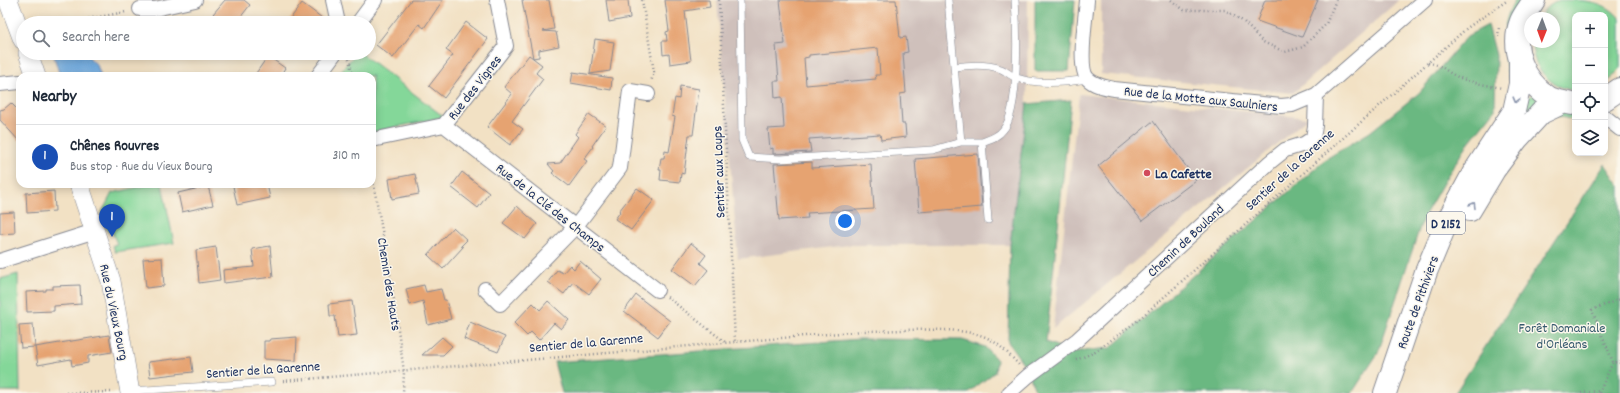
<!DOCTYPE html>
<html lang="en">
<head>
<meta charset="utf-8">
<style>
	:root { --surface:#fff; --page:#f2f2f3; --text:#1f2937; --muted:#747a83; --line:#e0e1e3; --accent:#d1495b }
	body { margin:0; font-family:Dekko,sans-serif; background:var(--page); color:var(--text) }
	.controls { position:absolute; right:12px; top:12px; display:grid; overflow:hidden; border-radius:8px; box-shadow:0 2px 10px #0003 }
	.controls button { width:36px; height:36px; display:grid; place-items:center; padding:0; border:0; border-bottom:1px solid var(--line); background:var(--surface); color:var(--text); font:20px sans-serif }
	.compass { position:absolute; left:1524px; top:12px; width:36px; height:36px; border-radius:50%; background:var(--surface); box-shadow:0 2px 10px #0003; rotate:181deg }
	.you { position:absolute; left:845px; top:221px; width:14px; height:14px; margin:-10px; border:3px solid #fff; border-radius:50%; background:#1a73e8; box-shadow:0 0 0 6px #1a73e833 }
	.badge { display:grid; place-items:center; width:26px; height:26px; border-radius:50%; background:var(--accent); color:#fff; font-size:13px; font-weight:700 }
	.pin { position:absolute; translate:-50% -33px; filter:drop-shadow(0 1px 2px #0008) }
	.pin::after { content:''; position:absolute; top:21px; width:14px; height:12px; background:inherit; clip-path:polygon(0 0,100% 0,50% 100%) }
	.list { margin:0; padding:0; list-style:none }
	h2 { display:flex; justify-content:space-between; align-items:center; height:52px; margin:0; padding:0 16px; font-size:17px }
	h2 small { font-size:13px; font-weight:400; color:var(--muted) }
	.list li { display:grid; grid-template-columns:26px 1fr auto; gap:12px; align-items:center; box-sizing:border-box; height:64px; padding:0 16px; border-top:1px solid var(--line) }
	.list b { display:block; font-size:15px; white-space:nowrap }
	.list p { margin:0; font-size:13px; white-space:nowrap; color:var(--muted) }
	.list em { font-size:13px; font-style:normal; color:var(--muted) }
	.icon { flex:none; width:22px; height:22px; fill:none; stroke:currentColor; stroke-width:2; stroke-linecap:round; stroke-linejoin:round }
	.map { position:relative; flex:none; width:1620px; height:393px; overflow:hidden }
	.search { position:absolute; background:var(--surface); box-shadow:0 2px 10px #0003; left:16px; top:16px; width:360px; height:44px; display:flex; align-items:center; gap:10px; box-sizing:border-box; padding:0 14px; border-radius:22px; color:var(--muted); font-size:15px }
	.panel { position:absolute; background:var(--surface); box-shadow:0 2px 10px #0003; left:16px; top:72px; width:360px; height:116px; border-radius:12px }
	.map>svg:first-child { display:block }
</style>
</head>
<body>
<div class="map">
<svg width="1620" height="393" viewBox="0 0 1620 393">
	<rect width="100%" height="100%" fill="#fbf7ec"/>
	<filter id="ink" filterUnits="userSpaceOnUse"><feTurbulence type="fractalNoise" baseFrequency=".025" numOctaves="2"/><feDisplacementMap in="SourceGraphic" scale="8" xChannelSelector="R" yChannelSelector="G"/><feConvolveMatrix kernelMatrix="1 2 1 2 8 2 1 2 1" color-interpolation-filters="sRGB"/></filter>
	<filter id="wash" filterUnits="userSpaceOnUse"><feTurbulence type="fractalNoise" baseFrequency=".012" numOctaves="4" result="noise"/><feDisplacementMap in="SourceGraphic" scale="16" xChannelSelector="R" yChannelSelector="G"/><feGaussianBlur stdDeviation="0.9" result="paint"/><feColorMatrix in="noise" values="0 0 0 0 0 0 0 0 0 0 0 0 0 0 0 0 0 1.4 0 .05"/><feComposite in="paint" operator="in"/></filter>
	<g filter="url(#wash)">
		<rect width="100%" height="100%" fill="#f2e1c4"/>
		<path fill="#cfc0bb" d="M717 0H1028L1027 104 1010 245H849L738 259Z
			M1101 0H1399L1293 93 1101 74Z
			M1079 94 1308 118 1053 329Z"/>
		<path fill="#84d799" stroke="#50837c" d="M1515 0H1522L1509 80C1502 53 1500 24 1515 0Z
			M1559 0C1583 0 1606 0 1620 19V69L1605 84V15H1575V91C1549 86 1532 69 1532 42H1554V18H1539L1546 8Z
			M356 53H361L444 117 372 132V76H337Z
			M1533 95 1546 106 1513 139 1528 97Z
			M1575 110V120L1553 115Z
			M153 184H162L174 243 115 252 113 245 117 244 112 231 108 232 101 214 112 193Z
			M18 274 20 391H0V279Z"/>
		<path fill="#6bb881" stroke="#437470" d="M1035 0H1075L1069 71H1035Z
			M1488 25 1496 55 1495 110 1469 142 1447 176 1423 218 1378 353 1352 393H1036L1027 369 1008 342 1010 245 1027 104 1071 100 1046 342 1072 352 1110 348 1326 159 1370 132 1419 93 1467 36Z
			M1605 164 1620 186V393H1455Z
			M860 339 962 340 985 347 997 360 995 372 968 393H562L554 362Z"/>
		<path fill="#70abe1" stroke="#466da0" d="M53 53H85L97 65 101 76H60Z"/>
		<g id="blocks">
			<path fill="#e6a371" fill-rule="evenodd" d="M225 0H244L250 5 236 23H224L213 14Z
				M411 0H443L424 28 419 24 393 58 376 45Z
				M522 0H549L554 29 543 31 556 32 559 46 539 50V57L533 58Z
				M606 0H628L630 18 609 22Z
				M665 0H709L710 7 685 11 691 61 670 64 669 54 663 55 662 41H667L666 32 669 31Z
				M780 0H896L900 38 906 37 908 52 903 53 906 93 900 94 902 124H905L906 137 881 140 880 134 809 139 811 152 773 154V148L770 149 768 129 784 128 782 97 775 98 774 81H779L776 45 785 44ZM878 48 880 75H875L876 79 806 85 804 58 809 57V55Z
				M1265 0H1318L1302 37 1257 21Z
				M302 3 329 23H287Z
				M466 22 488 39 444 98 429 86 453 55 446 50Z
				M595 39 614 42 610 71 590 74Z
				M529 55 542 65 536 73 543 79 512 121 523 129 510 145 487 127 512 94 504 87Z
				M268 56 285 68 280 76H254Z
				M573 72 612 78 611 90 571 83Z
				M680 86 699 89 693 135H689L684 174 681 173 680 182 660 180 661 170H659L661 158H664L665 151 669 152 675 117 672 116 675 98 679 99Z
				M11 103 20 112V142L0 120V110L4 109Z
				M589 114 606 126 592 146 593 147 584 159 587 161 569 186 552 173 554 171 548 164 560 163 578 137 575 134Z
				M1153 121 1196 180 1142 221 1098 166Z
				M978 154 982 207 919 212 915 159Z
				M812 162V168L871 164 874 209 807 213 808 218 779 220 774 164Z
				M462 172 489 193 478 208 451 187Z
				M415 174 419 194 392 199 389 179Z
				M242 184H267L270 198 237 205 233 186Z
				M208 186 213 205 182 212 178 193Z
				M637 188 654 200 631 230 615 219 620 212 619 211Z
				M54 191 55 211 27 213 26 193Z
				M517 206 537 224 525 239 503 223Z
				M14 212 15 233 0 234V213Z
				M453 227 467 240 461 246 463 247 443 269 428 255Z
				M691 243 706 255 700 263 708 270 695 286 672 269Z
				M270 246 273 277 224 283 223 270 254 267 252 249Z
				M216 247 220 280 199 283 196 250Z
				M162 258 164 286 146 288 143 259Z
				M580 261 601 279 589 294 573 282 564 294 548 282 557 270 563 273 570 265 574 269Z
				M80 285 81 304 54 306V311L27 312 26 292 46 291V289H53V286Z
				M424 285 426 292 441 289 444 300H446L451 319 428 325 423 301 410 305 406 289Z
				M636 295 670 321 658 337 624 311Z
				M352 301 357 335 338 337 335 316H330L329 304Z
				M548 301 569 320 561 329 554 323 539 340 531 332 527 336 514 323 533 303 540 310Z
				M470 322 505 337 498 352 464 339Z
				M33 324 35 347 21 348 19 325Z
				M109 335 112 352 88 356V363L72 366 71 359 38 365 35 347Z
				M297 337 296 361 264 359V341H269L270 339Z
				M442 337 452 346 443 355H422Z
				M191 357 193 372 150 377 148 362Z"/>
		</g>
	</g>
	<g filter="url(#ink)">
		<use href="#blocks" fill-opacity="0" stroke="#868891" stroke-width="1"/>
		<g fill="none" stroke-linecap="round" stroke-linejoin="round">
			<g stroke="#868891" stroke-width="8">
				<path id="lane" d="M740 0 742 140 749 157 780 159 933 150 961 142H982L988 220
					M948 0 961 142
					M955 67C969 65 987 64 1001 69 1006 71 1011 76 1017 78 1039 85 1064 83 1087 79
					M982 142C990 139 998 137 1003 130 1020 111 1017 27 1015 0
					M130 391 272 382"/>
			</g>
			<g stroke="#868891" stroke-width="16">
				<path id="street" d="M333 0 338 23
					M1087 0C1086 16 1077 69 1088 79 1095 86 1105 87 1114 89L1281 106 1292 105 1316 95 1425 0
					M140 9H155L195 0
					M358 23 375 0
					M318 76 335 53
					M0 84 20 82
					M1605 117 1620 129
					M444 125 657 290
					M372 140 444 125 506 46 497 0
					M0 261 95 231
					M485 289 500 304 576 226 620 168 630 91 648 94
					M1009 393 1028 376 1077 340 1270 162 1285 150 1304 144 1313 138 1315 126 1316 95"/>
			</g>
			<g stroke="#868891" stroke-width="20">
				<path id="secondary" d="M8 0 23 40
					M28 53 36 76
					M79 184 111 281 130 393"/>
			</g>
			<g stroke="#868891" stroke-width="24">
				<path id="primary" d="M1534 0C1530 7 1524 14 1521 21 1510 49 1524 81 1548 97 1555 101 1565 102 1572 104
					M1605 99 1620 89
					M1470 210 1494 170 1517 139 1541 113 1564 102
					M1385 393 1426 272 1446 224 1474 172 1514 111 1520 84V62"/>
			</g>
			<path stroke="#868891" stroke-width="2.5" stroke-dasharray="1 3" stroke-linecap="butt" d="M642 0 654 72 651 82
				M719 0 735 342
				M1171 0 1184 10H1225L1244 22 1263 42 1285 52 1303 47 1326 24 1336 0
				M65 23 126 12
				M1498 37 1499 27
				M349 59 353 76
				M1428 63C1444 65 1443 70 1456 76 1470 83 1487 85 1502 88
				M372 176 391 279 404 372 403 393
				M667 297 725 342
				M1076 360 1095 352 1137 321 1467 28 1508 0
				M1613 362 1592 310 1620 299
				M283 381 863 331C897 331 949 326 980 335 996 340 1008 353 1019 365
				M66 393 114 392
				M1581 393 1598 391
				M1599 393 1613 362 1620 363"/>
			<use href="#lane" stroke="#fff" stroke-width="7"/>
			<use href="#street" stroke="#fff" stroke-width="14"/>
			<use href="#secondary" stroke="#fff" stroke-width="19"/>
			<use href="#primary" stroke="#fff" stroke-width="22"/>
		</g>
		<defs><path id="oneway-chevron" d="M-2-3.5L2.5 0L-2 3.5" fill="none" stroke-width="1.6" stroke-linecap="round" stroke-linejoin="round"/></defs>
		<g stroke="#8d97ae">
			<use href="#oneway-chevron" transform="translate(1516 100) rotate(105)"/>
			<use href="#oneway-chevron" transform="translate(1473 205) rotate(-59)"/>
		</g>
	</g>
	<circle fill="#d1495b" stroke="#fbf7ec" stroke-width="1.5" cx="1147" cy="173" r="4"/>
	<g text-anchor="middle" stroke-width="3" stroke-linejoin="round" paint-order="stroke">
		<rect fill="#fbf7ec" stroke="#5e6b89" stroke-width="1" x="1427" y="212" width="38" height="22" rx="3"/>
		<g font-size="13" font-weight="bold" fill="#1b2f5e">
			<text x="1446" y="228">D 2152</text>
		</g>
		<g font-size="14" fill="#1b2f5e" stroke="#fbf7ec">
			<text transform="translate(474 87) rotate(-52)" y="5">Rue des Vignes</text>
			<text transform="translate(1201 98) rotate(6)" y="5">Rue de la Motte aux Saulniers</text>
			<text transform="translate(1289 169) rotate(-42)" y="5">Sentier de la Garenne</text>
			<text transform="translate(718 172) rotate(-92)" y="5">Sentier aux Loups</text>
			<text transform="translate(551 207) rotate(38)" y="5">Rue de la Clé des Champs</text>
			<text transform="translate(1185 240) rotate(-43)" y="5">Chemin de Bouland</text>
			<text transform="translate(390 284) rotate(81)" y="5">Chemin des Hauts</text>
			<text transform="translate(1417 302) rotate(-70)" y="5">Route de Pithiviers</text>
			<text transform="translate(115 312) rotate(78)" y="5">Rue du Vieux Bourg</text>
			<text transform="translate(586 342) rotate(-5)" y="5">Sentier de la Garenne</text>
			<text transform="translate(263 369) rotate(-4)" y="5">Sentier de la Garenne</text>
		</g>
		<g font-size="14" font-weight="bold" fill="#1b2f5e" stroke="#fbf7ec" text-anchor="start">
			<text x="1155" y="178">La Cafette</text>
		</g>
		<g font-size="14" fill="#35596d" stroke="#fbf7ec">
			<text x="1562" y="332">Forêt Domaniale<tspan x="1562" dy="16">d'Orléans</tspan></text>
		</g>
	</g>
</svg>
<div class="controls">
<button>+</button>
<button>−</button>
<button><svg class="icon" aria-label="locate" viewBox="0 0 24 24"><circle cx="12" cy="12" r="6"/><path d="M12 2v4M12 18v4M2 12h4M18 12h4"/></svg></button>
<button><svg class="icon" aria-label="layers" viewBox="0 0 24 24"><path d="M12 4l9 5-9 5-9-5zM3 14l9 5 9-5"/></svg></button>
</div>
<svg class="compass" viewBox="-18 -18 36 36"><path d="M0-13l5 13h-10z" fill="#e53935"/><path d="M0 13l5-13h-10z" fill="#747a83"/></svg>
<div class="you"></div>
<div class="pin badge" style="left:112px;top:237px;background:#1a4fb4">1</div>
<div class="search"><svg class="icon" aria-label="search" viewBox="0 0 24 24"><circle cx="10" cy="10" r="6"/><path d="M15 15l6 6"/></svg>Search here</div>
<section class="panel">
<h2>Nearby<small></small></h2>
<ul class="list">
<li><span class="badge" style="background:#1a4fb4">1</span><div><b>Chênes Rouvres</b><p>Bus stop · Rue du Vieux Bourg</p></div><em>310 m</em></li>
</ul>
</section>
</div>
</body>
</html>
